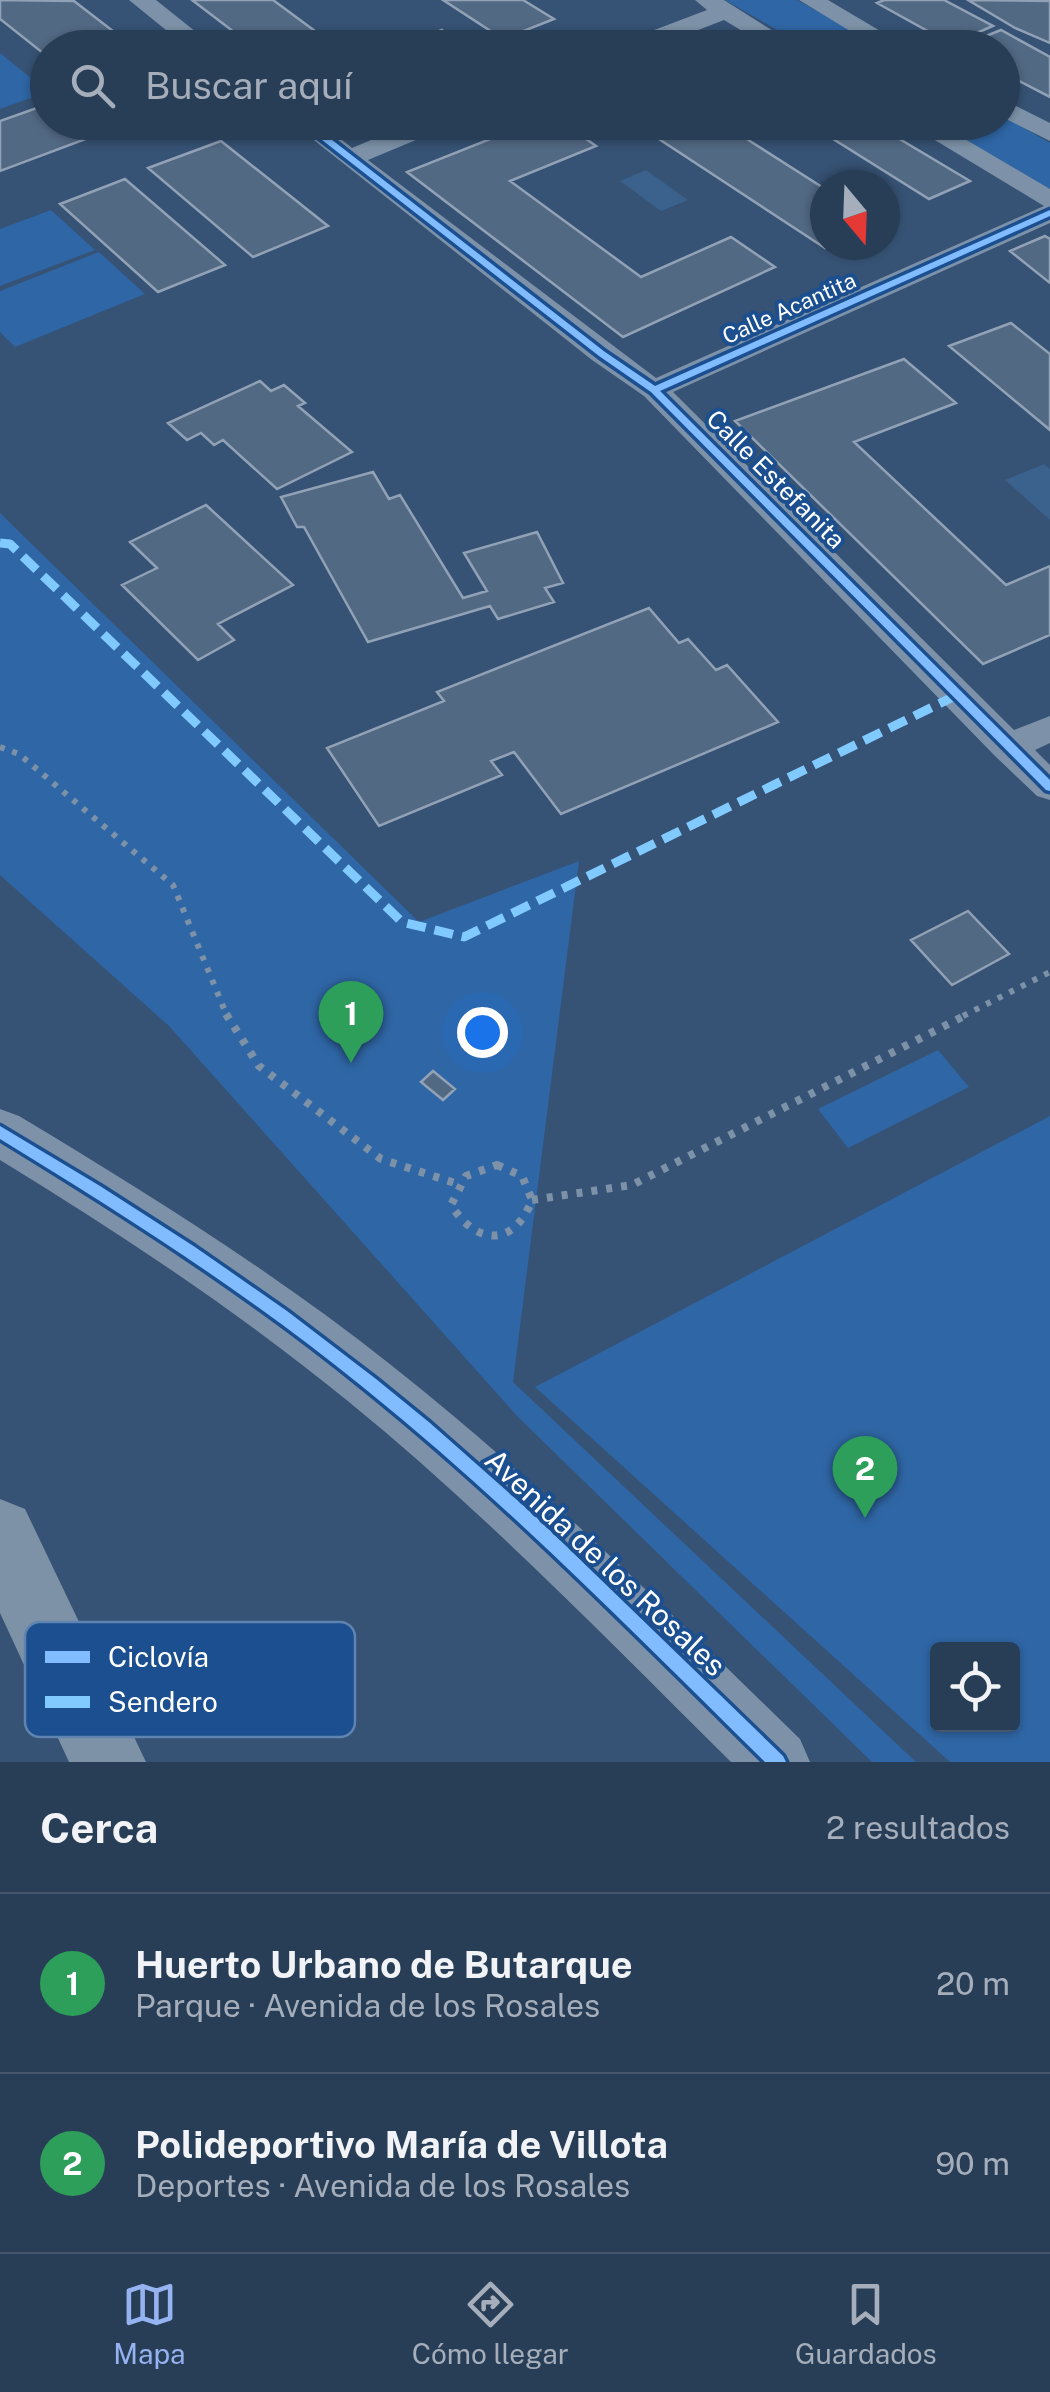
<!DOCTYPE html>
<html lang="es">
<head>
<meta charset="utf-8">
<style>
	:root { --surface:#283e57; --page:#30455d; --text:#f1f3f6; --muted:#a5aeba; --line:#44576d; --accent:#95b2f1 }
	body { margin:0; font-family:"Public Sans",sans-serif; background:var(--page); color:var(--text) }
	.controls { position:absolute; right:30px; bottom:30px; display:grid; overflow:hidden; border-radius:10px; box-shadow:0 2px 8px #0004 }
	.controls button { width:90px; height:90px; display:grid; place-items:center; padding:0; border:0; border-bottom:2px solid var(--line); background:var(--surface); color:var(--text); font:50px sans-serif }
	.compass { position:absolute; left:810px; top:170px; width:90px; height:90px; border-radius:50%; background:var(--surface); box-shadow:0 2px 8px #0004; rotate:161deg }
	.you { position:absolute; left:482px; top:1032px; width:35px; height:35px; margin:-25px; border:8px solid #fff; border-radius:50%; background:#1a73e8; box-shadow:0 0 0 15px #1a73e833 }
	.badge { display:grid; place-items:center; width:65px; height:65px; border-radius:50%; background:var(--accent); color:#fff; font-size:32px; font-weight:700 }
	.pin { position:absolute; translate:-50% -82px; filter:drop-shadow(0 2px 5px #0008) }
	.pin::after { content:''; position:absolute; top:52px; width:35px; height:30px; background:inherit; clip-path:polygon(0 0,100% 0,50% 100%) }
	.list { margin:0; padding:0; list-style:none }
	h2 { display:flex; justify-content:space-between; align-items:center; height:130px; margin:0; padding:0 40px; font-size:42px }
	h2 small { font-size:32px; font-weight:400; color:var(--muted) }
	.list li { display:grid; grid-template-columns:65px 1fr auto; gap:30px; align-items:center; box-sizing:border-box; height:180px; padding:0 40px; border-top:2px solid var(--line) }
	.list b { display:block; font-size:38px; white-space:nowrap }
	.list p { margin:0; font-size:32px; white-space:nowrap; color:var(--muted) }
	.list em { font-size:32px; font-style:normal; color:var(--muted) }
	.icon { flex:none; width:55px; height:55px; fill:none; stroke:currentColor; stroke-width:2; stroke-linecap:round; stroke-linejoin:round }
	.map { position:relative; flex:none; width:1050px; height:1762px; overflow:hidden }
	.search { position:absolute; background:var(--surface); box-shadow:0 2px 8px #0004; left:30px; right:30px; top:30px; height:110px; display:flex; align-items:center; gap:25px; box-sizing:border-box; padding:0 35px; border-radius:55px; color:var(--muted); font-size:38px }
	.sheet { height:490px; background:var(--surface) }
	nav { display:flex; justify-content:space-around; align-items:center; box-sizing:border-box; height:140px; border-top:2px solid var(--line); background:var(--surface); font-size:28px; color:var(--muted) }
	nav a { display:grid; justify-items:center; gap:5px }
	nav .on { color:var(--accent) }
	.map>svg:first-child { display:block }
</style>
</head>
<body>
<div class="map">
<svg width="1050" height="1762" viewBox="0 0 1050 1762">
	<rect width="100%" height="100%" fill="#365274"/>
	<path fill="#2f66a5" fill-rule="evenodd" d="M725 0H797L881 47H807Z
		M0 53 47 91V92L0 109Z
		M1003 116 1050 143V189L936 123 1002 122Z
		M51 210 95 250 0 286V229Z
		M99 252 145 294 15 347 0 332V291Z
		M0 513 419 922 579 861 513 1382 916 1762H872L518 1417 169 1026 0 875Z
		M938 1050 969 1087 848 1148 818 1109Z
		M1050 1116V1762H950L535 1387ZM938 1650H1012V1724H938Z"/>
	<path fill="#3b618d" d="M646 170 688 200 661 211 620 181Z
		M1044 464 1050 469V520L1005 480Z"/>
	<path fill="#526984" stroke="#92a2b6" stroke-width="2.5" d="M0 0 74 1 135 48H48V57L0 19Z
		M192 0H273L338 48H255Z
		M443 0H523L554 19 503 39Z
		M884 0H944L993 26 979 32 986 36 1001 30 1050 57V97L1002 72V48H959L973 42 967 39 953 45 877 3Z
		M968 0 1050 1V43L1015 28Z
		M442 30 467 48H394Z
		M727 37 744 48H699Z
		M48 104V122H131L0 171V121Z
		M533 122H562L596 146 510 181 641 277 731 237 775 267 623 337 407 172Z
		M633 122H720L825 189V245H830L825 248Z
		M806 122H871L970 181 929 199Z
		M221 141 328 226 253 257 148 168Z
		M125 179 225 265 158 292 60 204Z
		M1045 236 1050 239V283L1010 251Z
		M1011 323 1050 354V430L949 346Z
		M904 359 956 403 854 442 1006 585 1050 566V635L983 664 735 421Z
		M260 381 271 391 284 385 305 403 298 406 352 452 277 489 223 440 214 445 201 433 187 440 168 423Z
		M373 472 389 499 400 495 463 598 487 591 464 553 537 532 563 583 545 588 554 602 498 619 490 606 368 642 304 527H297L281 497Z
		M206 505 293 585 218 624 234 640 198 660 122 585 157 568 130 542Z
		M649 608 679 643 688 639 716 670 727 665 778 722 561 814 514 752 491 761 502 775 379 826 327 748 444 701 437 692Z
		M968 911 1009 954 952 985 911 940Z
		M433 1071 455 1089 443 1100 421 1082Z"/>
	<g fill="none" stroke-linecap="round" stroke-linejoin="round">
		<path stroke="#7d92a8" stroke-width="6" stroke-dasharray="5 8" stroke-linecap="butt" d="M0 747 19 754 173 885 227 1016
			M963 1016 1050 972"/>
		<path stroke="#7d92a8" stroke-width="8" stroke-dasharray="6 9" stroke-linecap="butt" d="M226 1014 259 1066 381 1159 455 1183
			M497 1165 522 1176 532 1200C514 1247 477 1246 451 1205L466 1176Z
			M532 1200 632 1185 968 1014"/>
		<path fill="#7d92a8" fill-rule="evenodd" d="M129 0H156L216 48H188Z
			M695 0H724L800 48H770L724 20 652 48H617L620 43 707 10Z
			M799 0H828L909 48H878Z
			M1002 99 1050 123V141L1002 117Z
			M291 122H320L352 148 414 122H450L447 127 368 160 656 378 1044 206 905 122H936L1050 189V223L673 392 1014 730 1050 716V743L1035 750 1050 765V800L1037 796 995 756 644 396 592 360Z"/>
		<path fill="#7d92a8" fill-rule="evenodd" d="M0 1109 19 1116C147 1193 274 1272 391 1365 536 1479 667 1610 800 1739L810 1762H731C607 1639 485 1513 349 1402 239 1312 121 1234 0 1160Z"/>
		<path fill="#7e92a7" fill-rule="evenodd" d="M0 1499 25 1509 146 1762H69L0 1613Z"/>
		<path stroke="#80caff" stroke-width="9" stroke-dasharray="19 9" stroke-linecap="butt" d="M0 543 10 544 402 922 464 937 957 695"/>
		<g stroke="#1b4f8f" stroke-width="7">
			<path id="cycleway" d="M299 122H309L605 352 655 386 1050 210V216L660 391 1050 780V791L1046 790 651 392 599 356Z
				M0 1126 100 1186 195 1247 287 1311 376 1379 430 1423 534 1515 783 1756 786 1762H765C635 1634 507 1503 364 1388 250 1295 126 1216 0 1139Z"/>
		</g>
		<use href="#cycleway" fill="#80bcff" fill-rule="evenodd"/>
	</g>
	<g text-anchor="middle" stroke-width="8" stroke-linejoin="round" paint-order="stroke">
		<g font-size="22" fill="#fff" stroke="#1b4f8f">
			<text transform="translate(789 308) rotate(-24)" y="8">Calle Acantita</text>
		</g>
		<g font-size="25" fill="#fff" stroke="#1b4f8f">
			<text transform="translate(776 479) rotate(45)" y="9">Calle Estefanita</text>
		</g>
		<g font-size="30" fill="#fff" stroke="#1b4f8f">
			<text transform="translate(605 1563) rotate(43)" y="10">Avenida de los Rosales</text>
		</g>
	</g>
	<rect x="25" y="1622" width="330" height="115" rx="15" fill="#1b4f8f" stroke="#5f84b1" stroke-width="2.5"/>
	<rect x="45" y="1651" width="45" height="12" fill="#80bcff"/>
	<rect x="45" y="1696" width="45" height="12" fill="#80caff"/>
	<g font-size="28" fill="#fff">
		<text x="108" y="1667">Ciclovía</text>
		<text x="108" y="1712">Sendero</text>
	</g>
</svg>
<div class="controls">
<button><svg class="icon" aria-label="locate" viewBox="0 0 24 24"><circle cx="12" cy="12" r="6"/><path d="M12 2v4M12 18v4M2 12h4M18 12h4"/></svg></button>
</div>
<svg class="compass" viewBox="-18 -18 36 36"><path d="M0-13l5 13h-10z" fill="#e53935"/><path d="M0 13l5-13h-10z" fill="#a5aeba"/></svg>
<div class="you"></div>
<div class="pin badge" style="left:351px;top:1063px;background:#2e9e5b">1</div>
<div class="pin badge" style="left:865px;top:1518px;background:#2e9e5b">2</div>
<div class="search"><svg class="icon" aria-label="search" viewBox="0 0 24 24"><circle cx="10" cy="10" r="6"/><path d="M15 15l6 6"/></svg>Buscar aquí</div>
</div>
<section class="sheet">
<h2>Cerca<small>2 resultados</small></h2>
<ul class="list">
<li><span class="badge" style="background:#2e9e5b">1</span><div><b>Huerto Urbano de Butarque</b><p>Parque · Avenida de los Rosales</p></div><em>20 m</em></li>
<li><span class="badge" style="background:#2e9e5b">2</span><div><b>Polideportivo María de Villota</b><p>Deportes · Avenida de los Rosales</p></div><em>90 m</em></li>
</ul>
</section>
<nav>
<a class="on"><svg class="icon" aria-label="map" viewBox="0 0 24 24"><path d="M3 6l6-2 6 2 6-2v14l-6 2-6-2-6 2zM9 4v14M15 6v14"/></svg>Mapa</a>
<a><svg class="icon" aria-label="directions" viewBox="0 0 24 24"><path d="M12 3l9 9-9 9-9-9zM9 14v-3h6M13 9l2 2-2 2"/></svg>Cómo llegar</a>
<a><svg class="icon" aria-label="saved" viewBox="0 0 24 24"><path d="M7 4h10v16l-5-4-5 4z"/></svg>Guardados</a>
</nav>
</body>
</html>
